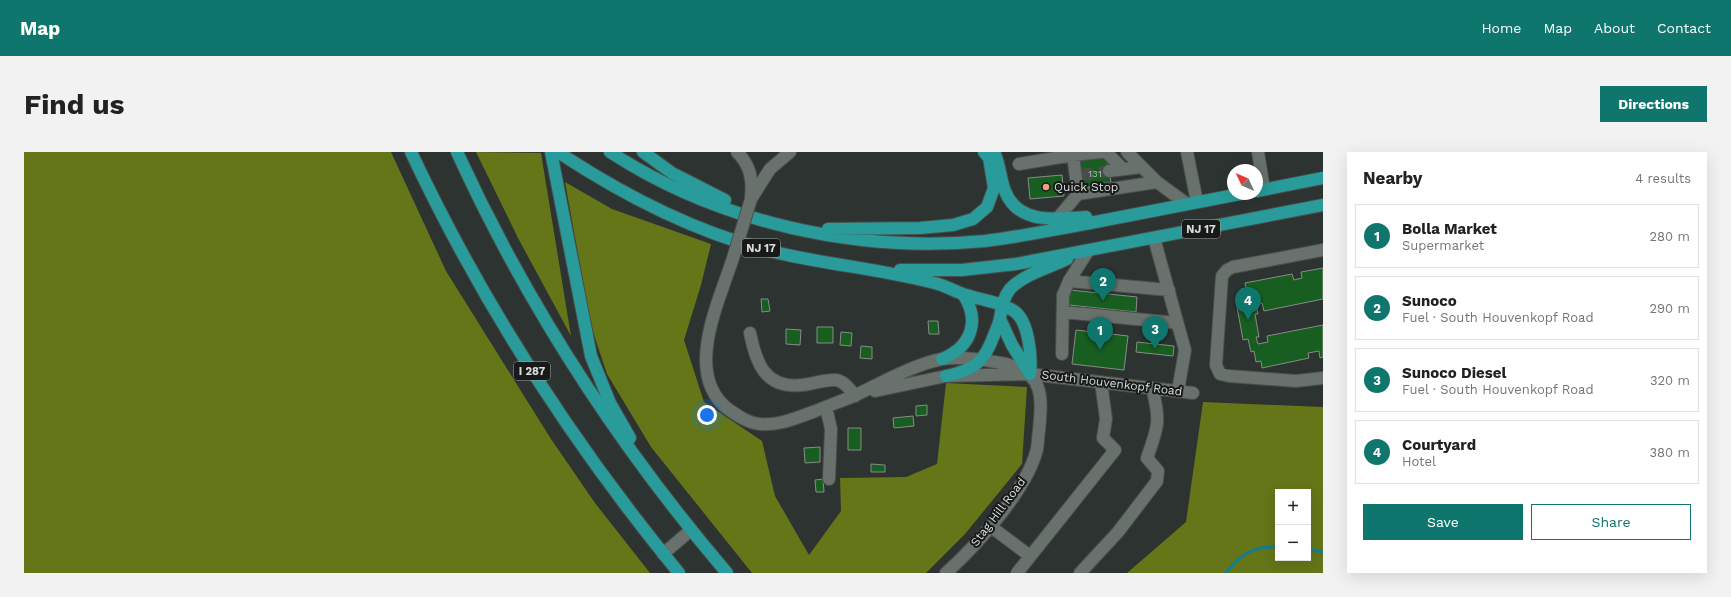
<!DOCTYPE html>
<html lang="en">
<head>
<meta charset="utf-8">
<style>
	:root { --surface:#fff; --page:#f2f2f2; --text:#222; --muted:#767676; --line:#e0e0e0; --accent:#0f766e }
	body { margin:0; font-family:"Work Sans",sans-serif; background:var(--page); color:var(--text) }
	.controls { position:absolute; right:12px; bottom:12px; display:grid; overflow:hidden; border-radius:0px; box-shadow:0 4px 16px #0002 }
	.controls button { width:36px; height:36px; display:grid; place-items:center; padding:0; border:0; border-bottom:1px solid var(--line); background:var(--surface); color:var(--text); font:20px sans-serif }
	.compass { position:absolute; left:1203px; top:12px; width:36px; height:36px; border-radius:50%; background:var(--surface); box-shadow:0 4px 16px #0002; rotate:314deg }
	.you { position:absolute; left:683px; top:263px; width:14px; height:14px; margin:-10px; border:3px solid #fff; border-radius:50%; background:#1a73e8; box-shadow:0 0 0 6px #1a73e833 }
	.badge { display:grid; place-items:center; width:26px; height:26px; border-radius:50%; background:var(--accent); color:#fff; font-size:13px; font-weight:700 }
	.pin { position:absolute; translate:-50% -33px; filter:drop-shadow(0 1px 2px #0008) }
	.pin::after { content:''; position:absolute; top:21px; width:14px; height:12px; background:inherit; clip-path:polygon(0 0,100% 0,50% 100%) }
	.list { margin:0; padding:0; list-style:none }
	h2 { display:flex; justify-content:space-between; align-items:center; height:52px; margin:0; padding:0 16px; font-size:17px }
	h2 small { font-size:13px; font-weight:400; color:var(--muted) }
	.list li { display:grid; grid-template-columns:26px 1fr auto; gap:12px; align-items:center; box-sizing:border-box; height:64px; margin:0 8px 8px; padding:0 8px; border:1px solid var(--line); border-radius:0px }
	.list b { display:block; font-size:15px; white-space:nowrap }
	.list p { margin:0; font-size:13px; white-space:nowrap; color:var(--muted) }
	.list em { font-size:13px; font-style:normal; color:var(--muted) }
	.actions { display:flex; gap:8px; padding:12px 16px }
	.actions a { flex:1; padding:9px 0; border:1px solid var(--accent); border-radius:0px; text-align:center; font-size:14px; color:var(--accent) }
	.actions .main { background:var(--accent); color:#fff }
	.map { position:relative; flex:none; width:1299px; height:421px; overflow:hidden; border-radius:0px }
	header { display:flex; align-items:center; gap:24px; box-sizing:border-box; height:56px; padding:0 20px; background:var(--accent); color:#fff }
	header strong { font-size:19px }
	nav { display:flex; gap:22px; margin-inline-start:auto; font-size:14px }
	.intro { display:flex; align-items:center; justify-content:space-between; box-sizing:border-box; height:96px; padding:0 24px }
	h1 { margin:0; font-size:28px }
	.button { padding:10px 18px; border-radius:0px; background:var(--accent); color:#fff; font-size:14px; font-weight:700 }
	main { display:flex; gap:24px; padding:0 24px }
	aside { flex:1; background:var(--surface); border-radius:0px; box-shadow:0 4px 16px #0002 }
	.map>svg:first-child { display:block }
</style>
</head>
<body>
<header>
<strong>Map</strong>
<nav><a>Home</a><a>Map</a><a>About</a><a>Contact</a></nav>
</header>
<div class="intro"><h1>Find us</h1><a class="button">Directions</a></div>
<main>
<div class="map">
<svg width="1299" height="421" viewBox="0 0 1299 421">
	<rect width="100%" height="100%" fill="#2c3330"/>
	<path fill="#647618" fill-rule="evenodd" d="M0 0H367L422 119 527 287 571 351 626 421H0Z
		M452 0 517 1 547 184 494 86Z
		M541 30 588 57 687 92 677 133 660 188 680 250 738 289 751 344 785 403 817 359 816 326 882 325 913 312 922 231 1003 235 998 312 941 382 902 421H728L627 295 583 222 567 174Z
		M1179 250 1299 255V421H1103L1162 370ZM1254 340H1284V406H1254Z"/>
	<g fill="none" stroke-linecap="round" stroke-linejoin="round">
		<path stroke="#147c94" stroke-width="3" d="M1284 397 1299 400
			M1202 421C1215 403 1232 393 1254 395"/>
	</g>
	<path fill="#185e21" stroke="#878c87" d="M1083 4 1087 30 1059 35 1055 9Z
		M1038 23 1040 44 1006 47 1004 26Z
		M1299 116V147L1240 159 1238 151 1232 152 1234 162H1231L1235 185H1232L1234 192 1244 190 1243 184 1299 173V205L1296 206 1295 199 1284 201 1285 206 1238 216 1237 209 1232 210 1230 199 1227 200 1224 187 1219 188 1212 149 1219 148 1217 137 1222 136 1221 131 1268 122 1270 128 1278 126 1277 120Z
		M1046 138 1113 145 1112 160 1045 153Z
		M737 147H744L746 159 738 160Z
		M904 169H914L915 182H905Z
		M793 175H809V191H793Z
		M762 177 777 178 776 193 762 192Z
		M1052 178 1104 184 1100 218 1048 212Z
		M817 180 828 181 827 194 816 193Z
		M1113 190 1150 194 1149 204 1112 200Z
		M837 194 848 195V207L836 206Z
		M903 253V263L892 264V254Z
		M889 264 890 274 870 276 869 266Z
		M824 276H837V298H824Z
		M796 295V310L781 311 780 296Z
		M847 312 861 313V320H847Z
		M799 327 800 340H792L791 328Z"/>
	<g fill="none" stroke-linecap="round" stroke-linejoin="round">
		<path stroke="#464d4a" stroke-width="12" stroke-dasharray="12 6" stroke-linecap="butt" d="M1057 23 1085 19"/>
		<g stroke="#484e4b" stroke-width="14">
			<path id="minor" d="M713 0C726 13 729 27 727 45
				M1082 0 1099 17
				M1103 0 1133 30 1163 52
				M1163 0 1173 50
				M1234 0 1240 37
				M995 12 1049 3
				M1085 19 1118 15
				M1054 42 1049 3 1078 0
				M727 47 746 17 766 0
				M1033 67 1054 42 1133 30
				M1130 86 1161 198 1154 239
				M1299 98 1209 115 1203 118 1198 124 1192 213 1196 222 1205 224 1272 229 1299 226
				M709 106C695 150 659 222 704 257 714 264 724 271 736 272 754 274 772 266 789 260 803 254 818 249 832 243 857 231 891 212 918 207 940 204 961 208 982 212 1021 221 1018 246 1015 279 1014 285 1014 291 1013 297 1003 338 953 393 922 421
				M1045 129 1145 138
				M1039 160 1153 171
				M726 181C732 211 741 237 778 233 789 232 801 227 812 228 820 229 826 237 831 244
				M1038 202 1039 143 1045 129 1064 99
				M851 239 922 224 1006 222 1169 241
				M802 255 807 277 805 327
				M966 374 1006 404
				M639 402 667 378
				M993 421 1091 298 1079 286 1082 267 1077 230
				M1056 421 1094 380 1133 329 1134 319 1123 306C1134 275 1137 269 1128 236"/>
		</g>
		<g stroke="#484e4b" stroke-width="14">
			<path id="highway" d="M387 0C458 151 549 292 655 421
				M433 0C503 153 594 293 703 421
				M527 0 567 204 586 251 606 286
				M534 0C605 47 684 87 768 104 816 114 866 119 914 132 924 135 932 140 942 143 957 148 977 150 990 159 1005 169 1008 206 1006 222
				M586 0C695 71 833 101 961 89 995 85 1028 78 1061 72 1113 62 1164 52 1216 42
				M619 0 648 21 701 48
				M970 0C976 12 976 26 981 39 994 73 1033 67 1062 65
				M1233 39 1299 26
				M804 77 896 76 929 73 949 67 963 55 970 36 965 6 960 0
				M876 118H938L992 112 1299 53
				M976 167 988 193 1006 222
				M918 207C947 195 957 169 939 142
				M922 224C950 218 960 211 970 183 972 178 975 172 976 166 978 155 979 146 986 137 1000 122 1025 116 1043 107"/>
		</g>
		<use href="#minor" stroke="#69716d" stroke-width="12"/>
		<use href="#highway" stroke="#299b9a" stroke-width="12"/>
		<g stroke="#484e4b" stroke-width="14" stroke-linecap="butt">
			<path id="minor-bridge" d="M709 106 727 47"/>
		</g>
		<use href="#minor-bridge" stroke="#69716d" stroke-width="12"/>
	</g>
	<circle fill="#f1a17b" stroke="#171a19" stroke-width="1.5" cx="1022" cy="35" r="4"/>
	<g text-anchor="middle" stroke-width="4" stroke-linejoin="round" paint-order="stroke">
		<g font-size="10" fill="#a9bead">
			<text x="1071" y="25">131</text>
		</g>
		<g fill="#171a19" stroke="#9fa3a2" stroke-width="1">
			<rect x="1158" y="68" width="38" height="18" rx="3"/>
			<rect x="718" y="87" width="38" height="18" rx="3"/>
			<rect x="490" y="210" width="36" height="18" rx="3"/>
		</g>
		<g font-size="11" font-weight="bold" fill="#d9dedc">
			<text x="1177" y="81">NJ 17</text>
			<text x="737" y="100">NJ 17</text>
			<text x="508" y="223">I 287</text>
		</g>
		<g font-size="12" fill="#d9dedc" stroke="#171a19" text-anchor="start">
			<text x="1030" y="39">Quick Stop</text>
		</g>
		<g font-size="12" fill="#d9dedc" stroke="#171a19">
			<text transform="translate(1088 231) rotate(7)" y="4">South Houvenkopf Road</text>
			<text transform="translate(974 360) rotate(-53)" y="4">Stag Hill Road</text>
		</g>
	</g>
</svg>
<div class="controls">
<button>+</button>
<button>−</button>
</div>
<svg class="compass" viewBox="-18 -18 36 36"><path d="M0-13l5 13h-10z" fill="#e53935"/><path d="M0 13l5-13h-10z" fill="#767676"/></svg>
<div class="you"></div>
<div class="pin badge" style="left:1076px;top:198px">1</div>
<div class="pin badge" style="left:1079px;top:149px">2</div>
<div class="pin badge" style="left:1131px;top:197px">3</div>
<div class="pin badge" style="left:1224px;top:168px">4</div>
</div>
<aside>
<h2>Nearby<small>4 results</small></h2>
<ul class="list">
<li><span class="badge">1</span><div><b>Bolla Market</b><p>Supermarket</p></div><em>280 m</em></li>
<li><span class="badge">2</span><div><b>Sunoco</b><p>Fuel · South Houvenkopf Road</p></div><em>290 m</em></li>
<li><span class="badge">3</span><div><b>Sunoco Diesel</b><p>Fuel · South Houvenkopf Road</p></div><em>320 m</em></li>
<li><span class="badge">4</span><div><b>Courtyard</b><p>Hotel</p></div><em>380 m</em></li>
</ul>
<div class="actions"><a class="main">Save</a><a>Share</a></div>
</aside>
</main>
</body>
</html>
